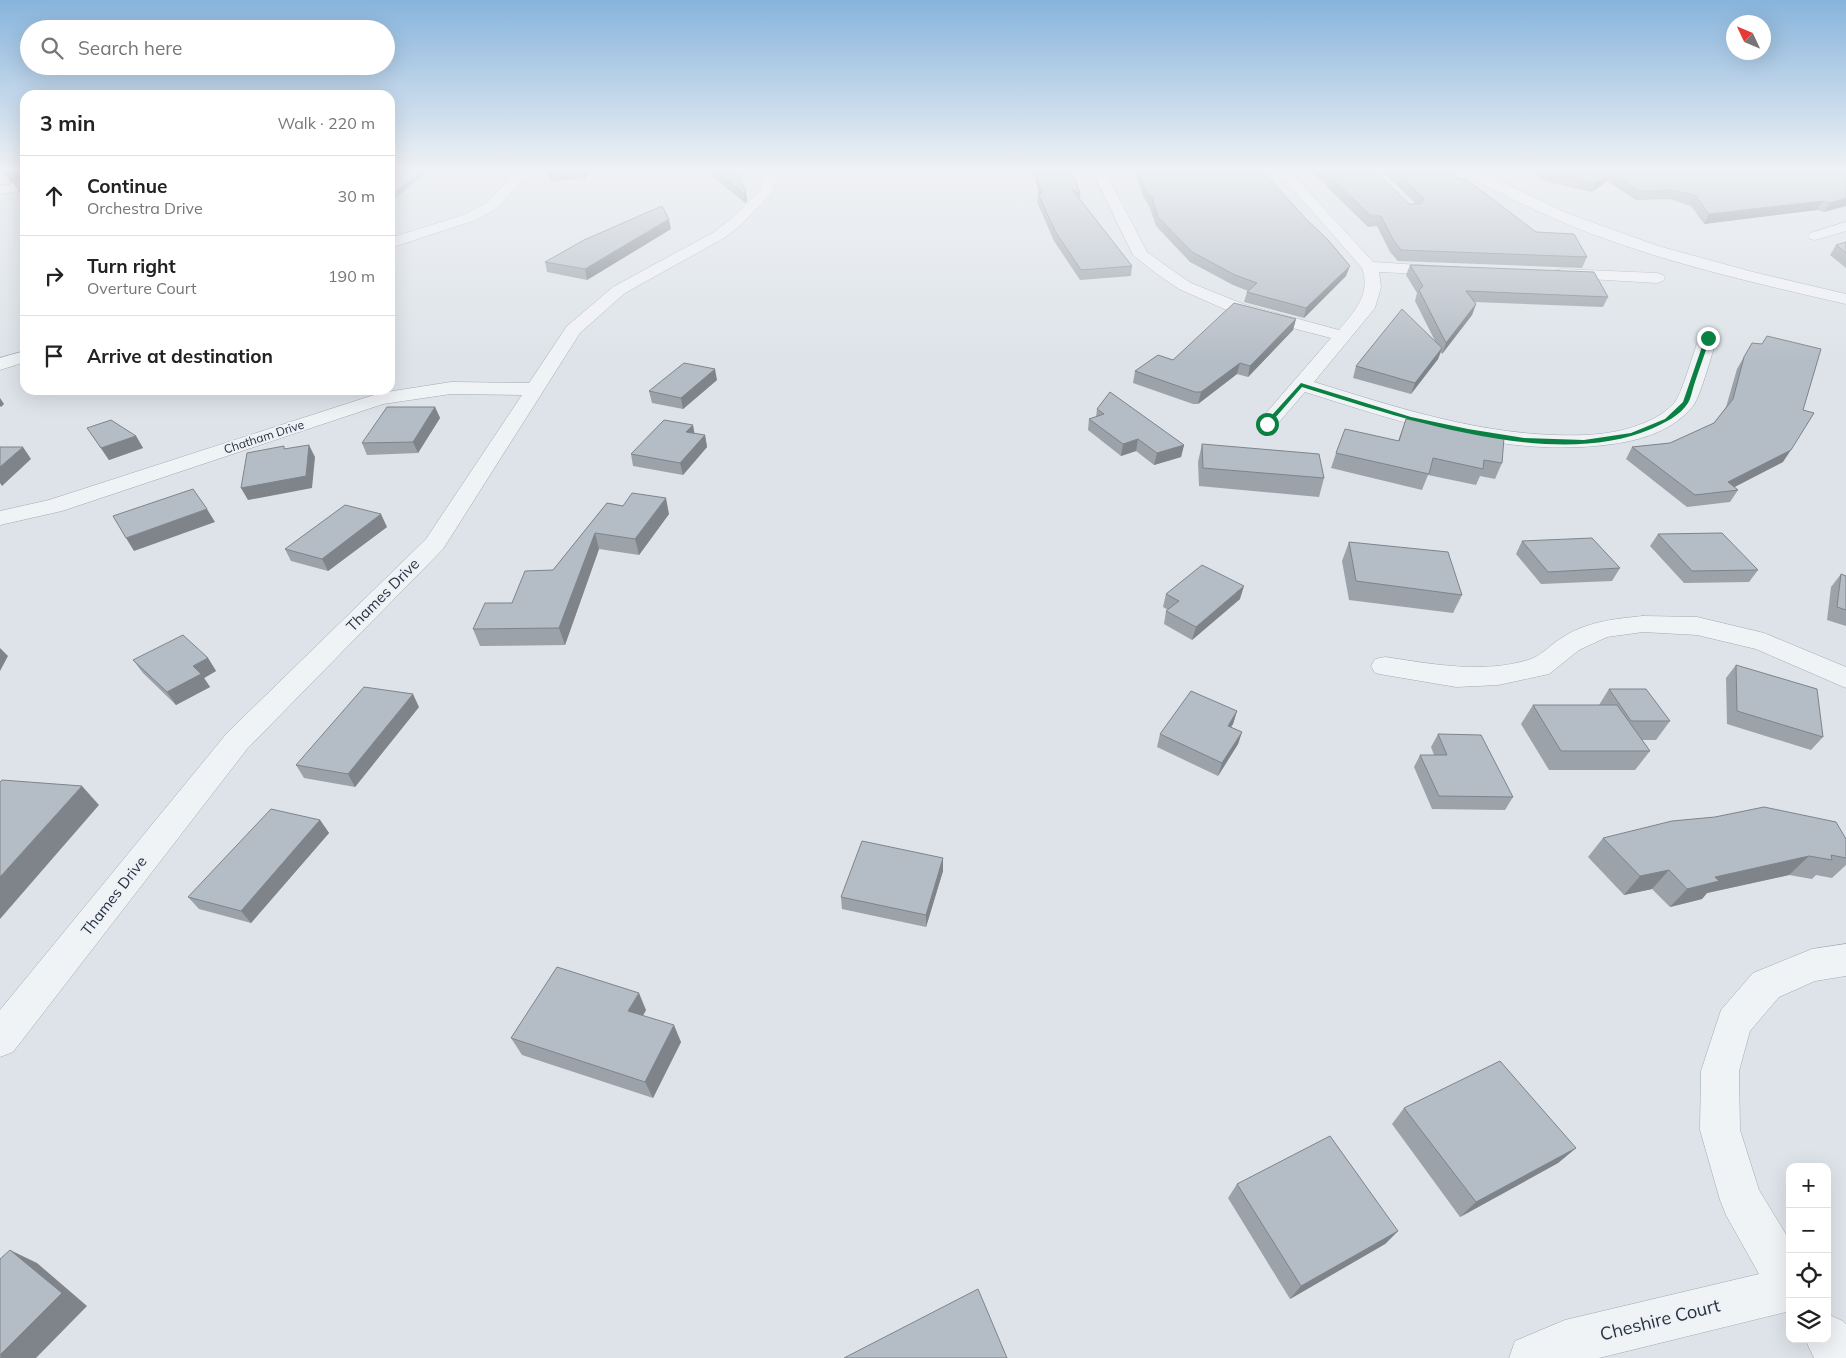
<!DOCTYPE html>
<html lang="en">
<head>
<meta charset="utf-8">
<style>
	:root { --surface:#fff; --page:#f2f2f2; --text:#222; --muted:#767676; --line:#e0e0e0 }
	body { margin:0; font-family:Mulish,sans-serif; background:var(--page); color:var(--text) }
	.controls { position:absolute; right:15px; bottom:15px; display:grid; overflow:hidden; border-radius:10px; box-shadow:0 5px 20px #0002 }
	.controls button { width:45px; height:45px; display:grid; place-items:center; padding:0; border:0; border-bottom:1px solid var(--line); background:var(--surface); color:var(--text); font:25px sans-serif }
	.compass { position:absolute; left:1726px; top:15px; width:45px; height:45px; border-radius:50%; background:var(--surface); box-shadow:0 5px 20px #0002; rotate:314deg }
	.stop { position:absolute; width:15px; height:15px; margin:-11px; border:4px solid #0b8043; border-radius:50%; background:#fff }
	.stop.end { background:#0b8043; border-color:#fff; box-shadow:0 1px 5px #0008 }
	.list { margin:0; padding:0; list-style:none }
	h2 { display:flex; justify-content:space-between; align-items:center; height:65px; margin:0; padding:0 20px; font-size:21px }
	h2 small { font-size:16px; font-weight:400; color:var(--muted) }
	.list li { display:grid; grid-template-columns:32px 1fr auto; gap:15px; align-items:center; box-sizing:border-box; height:80px; padding:0 20px; border-top:1px solid var(--line) }
	.list b { display:block; font-size:19px; white-space:nowrap }
	.list p { margin:0; font-size:16px; white-space:nowrap; color:var(--muted) }
	.list em { font-size:16px; font-style:normal; color:var(--muted) }
	.icon { flex:none; width:28px; height:28px; fill:none; stroke:currentColor; stroke-width:2; stroke-linecap:round; stroke-linejoin:round }
	.map { position:relative; flex:none; width:1846px; height:1358px; overflow:hidden }
	.search { position:absolute; background:var(--surface); box-shadow:0 5px 20px #0002; left:20px; top:20px; width:375px; height:55px; display:flex; align-items:center; gap:12px; box-sizing:border-box; padding:0 18px; border-radius:28px; color:var(--muted); font-size:19px }
	.panel { position:absolute; background:var(--surface); box-shadow:0 5px 20px #0002; left:20px; top:90px; width:375px; height:305px; border-radius:15px }
	.map>svg:first-child { display:block }
</style>
</head>
<body>
<div class="map">
<svg width="1846" height="1358" viewBox="0 0 1846 1358">
	<rect width="100%" height="100%" fill="#dde3e8"/>
	<g fill="none" stroke-linecap="round" stroke-linejoin="round">
		<path stroke="#96b4cb" stroke-width="5" d="M390 199 421 174 419 171"/>
		<g stroke="#a2aab2" stroke-width="1">
			<path id="minor" d="M516 171H529L499 207 476 220 390 248V238L466 214 489 201Z
				M765 171H778L772 193 742 224 724 238 625 293 580 333 443 549 247 749 13 1052 0 1057V1010L227 733 426 539 522 395 451 394 383 404 62 511 0 525V511L49 500 380 393 451 382 529 383 567 326 613 287 714 232 732 218 759 192Z
				M1092 171H1105L1147 252 1169 268 1191 283 1243 304 1339 330C1355 311 1371 294 1362 268L1277 171H1290L1373 262 1451 267 1453 270 1451 273 1445 275 1379 272 1381 287 1375 308 1314 382C1392 406 1471 432 1554 435 1585 436 1615 435 1644 423 1656 418 1666 412 1675 402 1682 393 1694 351 1699 338L1702 334 1708 333 1714 334 1717 338C1712 353 1701 395 1693 406 1674 430 1642 440 1613 444 1508 459 1404 423 1305 392L1274 428 1267 430 1260 428 1257 424 1260 420 1331 338 1231 312 1179 289 1157 274 1133 255Z
				M1464 171H1480L1564 212 1658 246 1753 272 1846 294V304C1728 277 1607 250 1499 192 1489 186 1471 181 1464 171Z
				M25 182V190L0 194V186Z
				M1846 222V231L1815 240 1810 239 1808 236 1810 233Z
				M1561 269 1657 273 1663 275 1665 278 1663 281 1657 283 1555 277 1553 274 1555 271Z
				M25 351V362L0 370V358Z
				M1643 616 1697 617 1764 633 1846 667V688L1756 649 1697 635 1643 632 1607 637 1579 650 1549 674 1498 685 1456 687 1385 675 1375 673 1371 666 1375 659 1385 657C1433 664 1481 674 1528 660 1540 657 1550 645 1560 639 1585 622 1613 619 1643 616Z
				M1846 944V976L1815 981 1779 997 1750 1031 1739 1071 1740 1130 1759 1190 1790 1241V1311L1599 1358H1509L1515 1341 1565 1320 1759 1274 1726 1215 1720 1200 1700 1130 1701 1071 1721 1010 1753 973 1812 949Z
				M1827 1314 1843 1321 1846 1324V1358H1814L1805 1339H1827Z"/>
		</g>
		<use href="#minor" fill="#f0f3f6" fill-rule="evenodd"/>
	</g>
	<path fill="#9ba2a9" d="M2 171H25V199L20 193 14 183 21 182V181L11 182Z
		M548 171H588L585 179 550 181Z
		M706 171H736L747 201 745 203Z
		M1032 171H1072L1080 194V199L1132 266 1131 276 1080 280 1054 241 1037 202 1039 193Z
		M1134 171H1262L1346 276 1304 318 1244 302 1247 292 1248 291 1233 285 1190 262 1156 226 1150 208 1144 198Z
		M1311 171H1375L1409 204H1416L1382 171H1450L1536 232 1587 257 1582 268 1398 261 1390 252 1377 226 1368 227Z
		M1533 171H1846V206L1824 212 1817 210 1704 224 1691 206 1669 199 1636 200 1607 181 1592 192 1540 180Z
		M671 229 587 280 547 272 545 262Z
		M1846 242V268L1830 255 1836 245Z
		M1410 265 1608 297 1603 307 1474 302 1476 304 1472 315 1442 354 1441 352 1438 359 1411 394 1353 378 1356 366 1435 341 1415 301 1417 293 1406 275Z
		M1296 319 1293 330 1248 377 1237 374 1198 404H1193L1133 383 1135 371 1173 360Z
		M1752 343 1783 462 1734 487 1738 490 1730 502 1687 507 1626 459 1632 447 1670 443 1714 423 1726 407 1737 369Z
		M717 380 683 409 652 403 649 391Z
		M435 407 440 418 418 453 367 455 362 443Z
		M1097 409 1184 445 1181 457 1154 465 1136 451 1121 456 1088 430 1089 419 1096 417Z
		M1406 419 1502 463 1495 479 1480 476 1476 485 1428 475 1422 490 1331 468 1336 453 1398 441Z
		M87 428 136 436 143 448 109 460Z
		M694 433 705 435 707 447 683 475 633 466 631 454Z
		M1202 444 1324 478 1319 497 1199 486 1198 462Z
		M607 503 669 514 639 555 599 549 565 645 480 646 473 629 512 603 553 570Z
		M387 527 328 571 291 561 285 549Z
		M1658 534 1758 570 1749 582 1684 583 1650 546Z
		M1522 541 1620 568 1612 581 1541 584 1516 554Z
		M1349 542 1462 595 1453 613 1349 600 1342 561Z
		M1841 574 1846 576V626L1827 620 1831 587Z
		M1166 594 1240 599 1192 640 1164 624 1166 611 1168 610 1163 607Z
		M208 658 216 671 204 678 210 687 176 705 143 673 133 660Z
		M1736 665 1823 737 1811 750 1727 724 1726 678Z
		M1609 689 1670 721 1656 740H1642L1650 751 1635 770H1549L1521 724 1533 705H1599Z
		M419 707 355 787 304 778 296 765Z
		M1237 711 1233 724 1231 727 1242 732 1238 744 1218 776 1157 747 1160 734Z
		M1438 734 1513 797 1505 810 1432 809 1414 767 1420 755H1434L1431 747Z
		M320 820 329 833 251 923 199 909 188 897Z
		M1603 838 1846 839V865L1832 878 1816 875 1812 879 1789 875 1707 893 1702 899 1670 907 1652 889 1624 895 1588 857Z
		M943 858V871L926 927 842 909 841 897Z
		M646 1010 643 1016 681 1042 653 1098 522 1055 511 1038Z
		M1404 1108 1576 1148 1558 1163 1460 1217 1392 1124Z
		M1237 1184 1398 1231 1385 1244 1290 1299 1228 1198Z"/>
	<path fill="#7e848a" d="M21 171 25 181 11 182 5 173Z
		M583 171H588L585 179Z
		M816 171H827L817 174Z
		M1611 172 1607 181 1592 192 1596 183Z
		M746 191 747 201 745 203 744 194Z
		M1846 198V206L1824 212 1830 203Z
		M1823 201 1817 210 1704 224 1709 214Z
		M669 219 671 229 587 280 585 269Z
		M1350 266 1346 276 1304 318 1306 308Z
		M1476 304 1472 315 1442 354 1446 343Z
		M1296 319 1293 330 1248 377 1250 366Z
		M1442 348 1438 359 1411 394 1415 383Z
		M1240 363 1237 374 1198 404 1201 392Z
		M715 369 717 380 683 409 681 398Z
		M0 398 4 404 1 407 0 406Z
		M435 407 440 418 418 453 413 442Z
		M693 425 695 436 686 432Z
		M705 435 707 447 683 475 680 463Z
		M136 436 143 448 109 460 101 448Z
		M1138 439 1136 451 1121 456 1123 444Z
		M309 445 315 457 312 488 248 500 241 488Z
		M1184 445 1181 457 1154 465 1157 453Z
		M23 447 31 459 2 486 0 483V467Z
		M1791 450 1783 462 1725 492 1728 482Z
		M666 498 669 514 639 555 635 539Z
		M207 509 215 522 134 551 126 538Z
		M381 514 387 527 328 571 322 559Z
		M595 533 599 549 565 645 559 628Z
		M1244 586 1240 599 1192 640 1196 627Z
		M0 648 8 656 0 671Z
		M208 658 216 671 204 678 210 687 176 705 167 692 193 666Z
		M413 694 419 707 355 787 348 774Z
		M1237 711 1233 724 1224 738 1228 726Z
		M1242 732 1238 744 1218 776 1222 763Z
		M82 786 99 805 0 919V877Z
		M320 820 329 833 251 923 241 911Z
		M1809 856 1789 875 1707 893 1702 899 1670 907 1687 889 1715 877Z
		M943 858V871L926 927V915Z
		M1669 870 1652 889 1624 895 1640 876Z
		M639 993 646 1010 635 1028 628 1011Z
		M674 1025 681 1042 653 1098 645 1082Z
		M1576 1148 1558 1163 1460 1217 1476 1202Z
		M1398 1231 1385 1244 1290 1299 1301 1286Z
		M10 1250 37 1263 87 1306 36 1358H0Z"/>
	<path fill="#b4bcc5" stroke="#7e848a" d="M4 171H25V196L14 183 21 182V171L5 173Z
		M716 171H736L746 191 744 194Z
		M1035 171H1072L1080 194 1072 189 1132 266 1081 270 1055 231 1038 193H1042Z
		M1138 171H1262L1306 219 1329 241 1350 266 1306 308 1247 292 1257 283 1235 275 1192 252 1158 217 1152 198 1145 189Z
		M1324 171H1375L1409 204H1420L1424 199 1395 171H1450L1459 179H1466L1536 232 1574 234 1587 257 1401 250 1394 241 1381 216H1371Z
		M1543 171H1846V198L1830 203 1823 201 1709 214 1696 196 1674 190 1640 191 1611 172 1596 183Z
		M662 206 669 219 585 269 545 262 584 240Z
		M1846 242V253L1836 245Z
		M1410 265 1594 272 1608 297 1466 291 1476 304 1446 343 1419 290 1423 286Z
		M1234 303 1296 319 1250 366 1240 363 1201 392H1195L1135 371 1158 355 1173 360Z
		M1402 309 1442 348 1415 383 1356 366Z
		M1767 336 1821 349 1803 410 1814 413 1791 450 1728 482 1738 490 1695 495 1632 447 1670 443 1714 423 1733 399 1744 357 1752 343 1762 344Z
		M684 363 715 369 681 398 649 391Z
		M1110 392 1184 445 1157 453 1138 439 1123 444 1089 419 1104 414 1097 409Z
		M387 407H435L413 442 362 443Z
		M1406 419 1504 438 1502 463 1484 460 1483 469 1433 458 1429 474 1336 453 1345 429 1399 441Z
		M111 420 136 436 101 448 87 428Z
		M664 420 693 425 686 432 705 435 680 463 631 454Z
		M1202 444 1319 454 1324 478 1203 468Z
		M309 445 306 476 241 488 247 453 284 446V449Z
		M0 447H23L0 467Z
		M193 489 207 509 126 538 113 516Z
		M632 493 666 498 635 539 595 533 559 628 473 629 485 603H512L525 571 553 570 607 503 623 506Z
		M345 505 381 514 322 559 285 549Z
		M1722 533 1758 570 1692 571 1658 534Z
		M1592 538 1620 568 1548 572 1522 541Z
		M1349 542 1448 552 1462 595 1356 581Z
		M1202 565 1244 586 1196 627 1166 611 1179 601 1166 594Z
		M1841 574 1846 576V610L1837 607Z
		M183 635 208 658 193 666 201 674 167 692 133 660Z
		M1736 665 1817 689 1823 737 1737 711Z
		M364 687 413 694 348 774 296 765Z
		M1609 689H1646L1670 721H1631Z
		M1191 691 1237 711 1228 726 1242 732 1222 763 1160 734Z
		M1533 705H1617L1650 751H1561Z
		M1438 734 1481 735 1513 797 1439 796 1420 755H1447Z
		M2 780 82 786 0 877V782Z
		M1764 807 1836 822 1846 839V858L1831 855 1832 860 1809 856 1715 877 1719 881 1687 889 1669 870 1640 876 1603 838 1672 821 1715 817Z
		M271 809 320 820 241 911 188 897Z
		M862 841 943 858 926 915 841 897Z
		M557 967 639 993 628 1011 674 1025 645 1082 511 1038Z
		M1500 1061 1576 1148 1476 1202 1404 1108Z
		M1330 1136 1398 1231 1301 1286 1237 1184Z
		M10 1250 62 1293 0 1355V1259Z
		M978 1289 1007 1358H844Z"/>
	<linearGradient id="sky" x2="0" y2="1"><stop stop-color="#87b4dc"/><stop offset="0.47" stop-color="#f0f2f5"/><stop offset="1" stop-color="#f0f2f5" stop-opacity="0"/></linearGradient>
	<rect width="1846" height="361" fill="url(#sky)"/>
	<path fill="#0b8043" d="M1708 337 1710 338C1705 354 1699 369 1694 385 1692 391 1691 398 1688 403 1680 416 1664 423 1651 429 1553 471 1399 417 1302 387L1269 425 1264 424 1301 383 1411 417 1468 429 1524 438 1584 440 1631 433 1665 419 1683 402 1705 338Z"/>
	<g text-anchor="middle" stroke-width="4" stroke-linejoin="round" paint-order="stroke">
		<g font-size="12" fill="#263240" stroke="#edf1f6">
			<text transform="translate(264 437) rotate(-18)" y="4">Chatham Drive</text>
		</g>
		<g font-size="15" fill="#263240" stroke="#edf1f6">
			<text transform="translate(383 595) rotate(-45)" y="5">Thames Drive</text>
			<text transform="translate(114 896) rotate(-52)" y="5">Thames Drive</text>
		</g>
		<g font-size="18" fill="#263240" stroke="#edf1f6">
			<text transform="translate(1660 1320) rotate(-14)" y="6">Cheshire Court</text>
		</g>
	</g>
</svg>
<div class="controls">
<button>+</button>
<button>−</button>
<button><svg class="icon" aria-label="locate" viewBox="0 0 24 24"><circle cx="12" cy="12" r="6"/><path d="M12 2v4M12 18v4M2 12h4M18 12h4"/></svg></button>
<button><svg class="icon" aria-label="layers" viewBox="0 0 24 24"><path d="M12 4l9 5-9 5-9-5zM3 14l9 5 9-5"/></svg></button>
</div>
<svg class="compass" viewBox="-18 -18 36 36"><path d="M0-13l5 13h-10z" fill="#e53935"/><path d="M0 13l5-13h-10z" fill="#767676"/></svg>
<div class="stop" style="left:1267px;top:424px"></div>
<div class="stop end" style="left:1708px;top:338px"></div>
<div class="search"><svg class="icon" aria-label="search" viewBox="0 0 24 24"><circle cx="10" cy="10" r="6"/><path d="M15 15l6 6"/></svg>Search here</div>
<section class="panel">
<h2>3 min<small>Walk · 220 m</small></h2>
<ul class="list">
<li><svg class="icon" aria-label="ahead" viewBox="0 0 24 24"><path d="M12 20V5M6 11l6-6 6 6"/></svg><div><b>Continue</b><p>Orchestra Drive</p></div><em>30 m</em></li>
<li><svg class="icon" aria-label="right" viewBox="0 0 24 24"><path d="M7 20v-9h11M14 6l5 5-5 5"/></svg><div><b>Turn right</b><p>Overture Court</p></div><em>190 m</em></li>
<li><svg class="icon" aria-label="arrive" viewBox="0 0 24 24"><path d="M6 21V4h12l-3 4 3 4H6"/></svg><div><b>Arrive at destination</b></div></li>
</ul>
</section>
</div>
</body>
</html>
